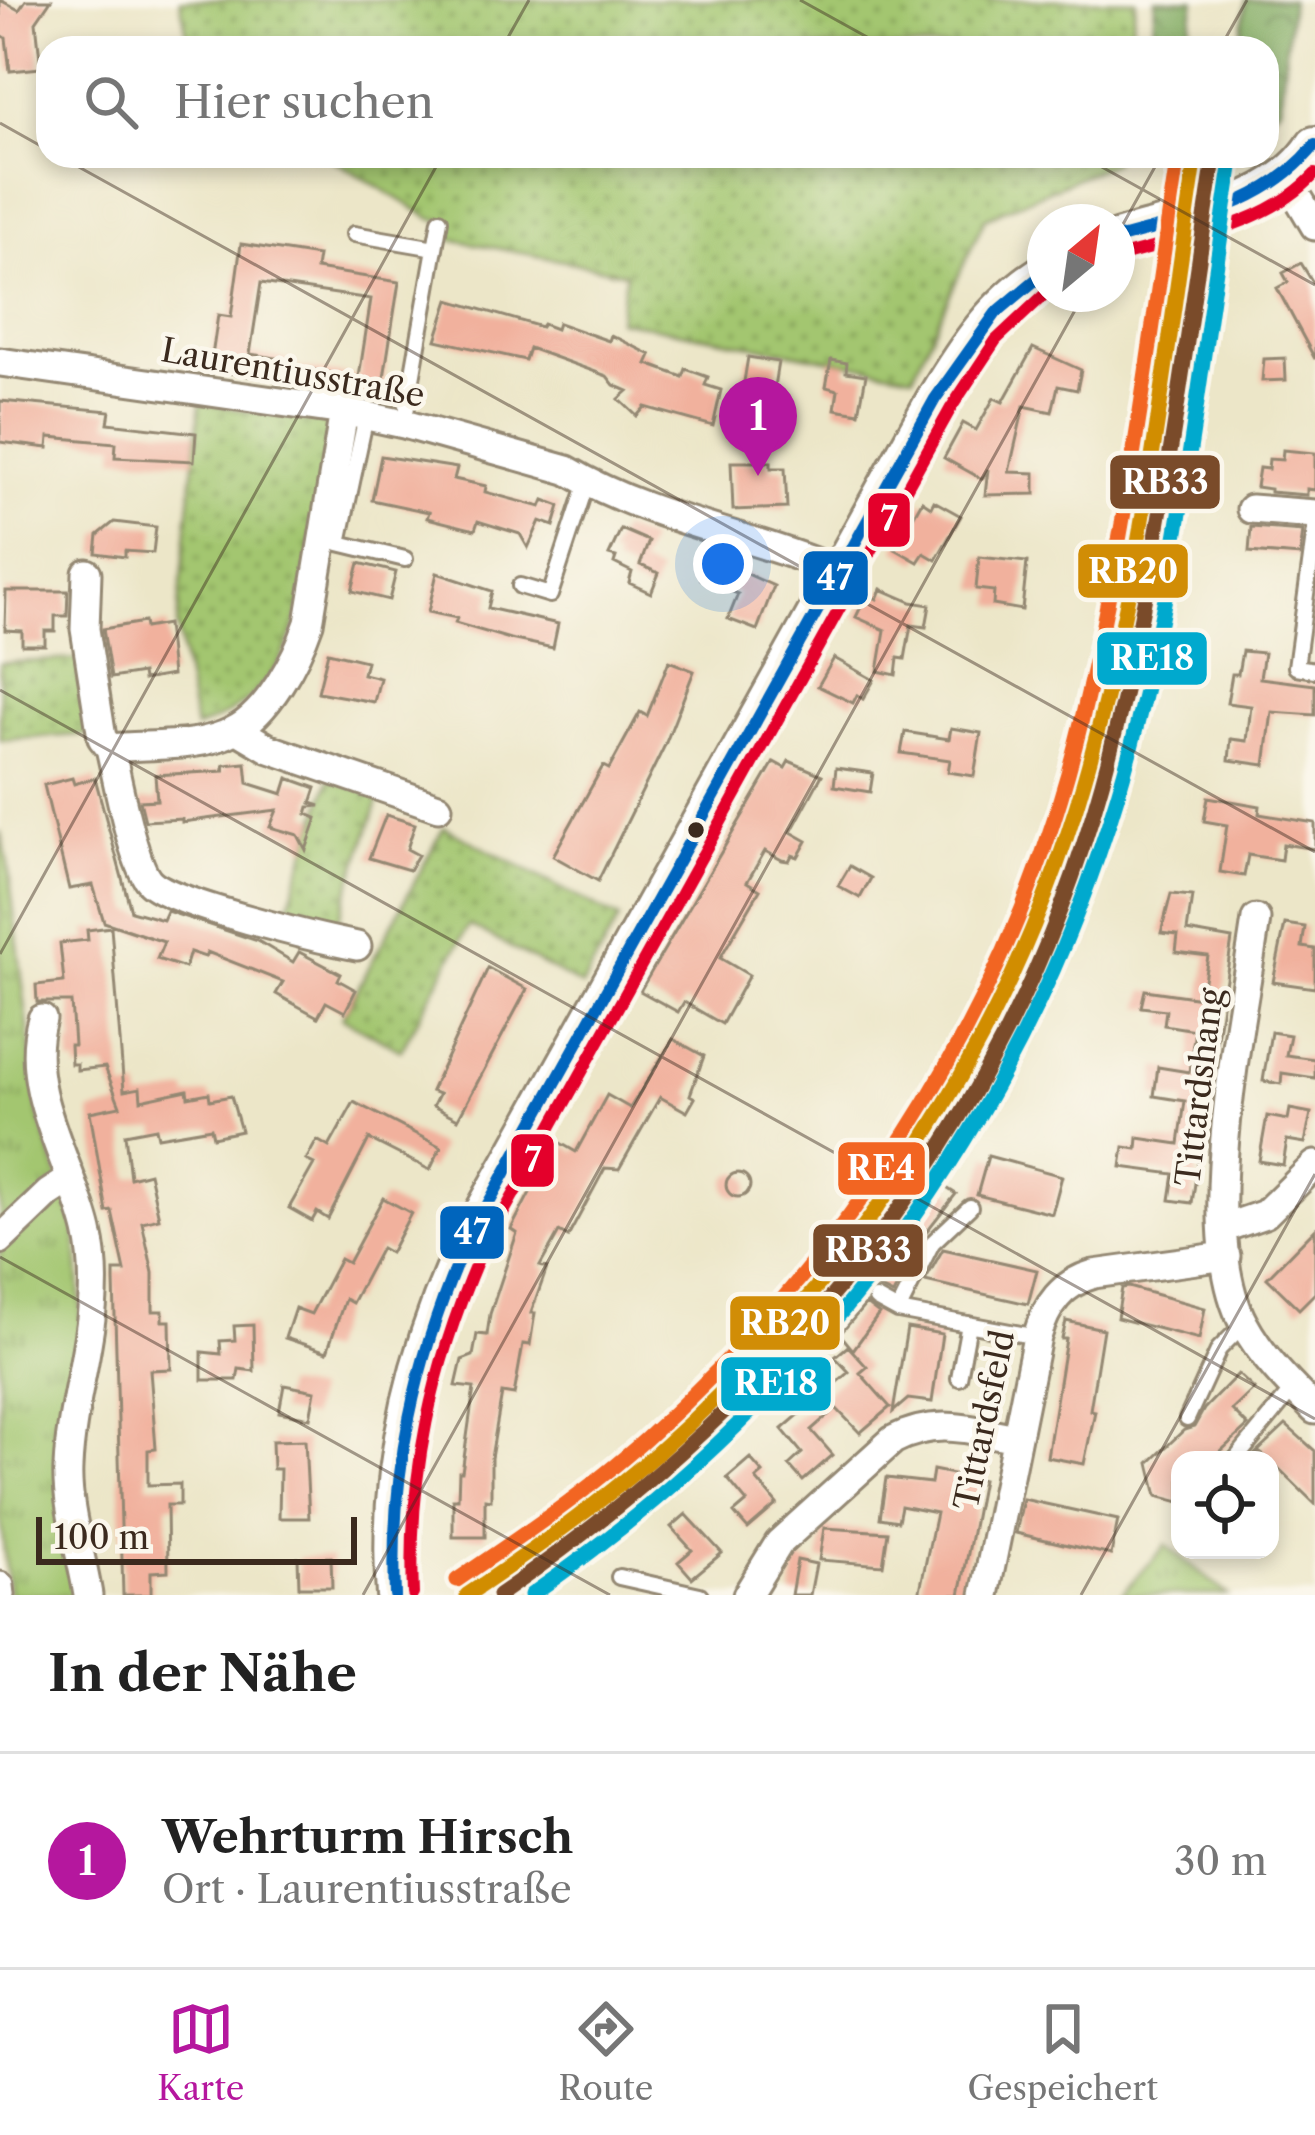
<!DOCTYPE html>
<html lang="de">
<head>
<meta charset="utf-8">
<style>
	:root { --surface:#fff; --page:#f6f6f6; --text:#222; --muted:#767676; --line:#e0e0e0; --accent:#b5179e }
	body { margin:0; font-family:"Libre Caslon Text",serif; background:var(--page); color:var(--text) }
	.controls { position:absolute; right:36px; bottom:36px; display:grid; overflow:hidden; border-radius:24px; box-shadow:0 6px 18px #0003 }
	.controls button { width:108px; height:108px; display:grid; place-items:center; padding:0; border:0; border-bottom:3px solid var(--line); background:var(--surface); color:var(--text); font:60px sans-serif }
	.compass { position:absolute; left:1027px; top:204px; width:108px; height:108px; border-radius:50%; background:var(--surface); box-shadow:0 6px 18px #0003; rotate:29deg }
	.scale { position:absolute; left:36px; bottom:30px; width:321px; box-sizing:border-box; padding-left:12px; border:6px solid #3b2a1e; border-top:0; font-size:33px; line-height:42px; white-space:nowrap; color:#3b2a1e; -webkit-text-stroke:9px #fbf7ec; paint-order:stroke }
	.you { position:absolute; left:723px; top:564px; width:42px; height:42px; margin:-30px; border:9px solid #fff; border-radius:50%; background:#1a73e8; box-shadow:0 0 0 18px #1a73e833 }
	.badge { display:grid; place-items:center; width:78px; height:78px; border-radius:50%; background:var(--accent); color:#fff; font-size:39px; font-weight:700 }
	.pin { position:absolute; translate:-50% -99px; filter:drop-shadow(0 3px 6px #0008) }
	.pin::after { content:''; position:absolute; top:63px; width:42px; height:36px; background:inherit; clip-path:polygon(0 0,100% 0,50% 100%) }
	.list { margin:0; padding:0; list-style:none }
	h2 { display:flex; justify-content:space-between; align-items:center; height:156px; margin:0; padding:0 48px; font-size:51px }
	h2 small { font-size:39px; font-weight:400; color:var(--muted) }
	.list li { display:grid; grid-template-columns:78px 1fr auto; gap:36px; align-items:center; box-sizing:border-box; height:216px; padding:0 48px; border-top:3px solid var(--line) }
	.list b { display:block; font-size:45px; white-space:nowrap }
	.list p { margin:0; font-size:39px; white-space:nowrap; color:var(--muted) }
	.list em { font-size:39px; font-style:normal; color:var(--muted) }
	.icon { flex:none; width:66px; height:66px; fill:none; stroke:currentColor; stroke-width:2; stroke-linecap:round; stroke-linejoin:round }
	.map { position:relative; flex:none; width:1315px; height:1595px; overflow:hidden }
	.search { position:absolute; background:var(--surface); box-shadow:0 6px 18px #0003; left:36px; right:36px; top:36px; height:132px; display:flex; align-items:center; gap:30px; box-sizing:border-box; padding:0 42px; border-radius:36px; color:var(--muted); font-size:45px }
	.sheet { height:372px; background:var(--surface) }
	nav { display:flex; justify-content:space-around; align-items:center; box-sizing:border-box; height:168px; border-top:3px solid var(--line); background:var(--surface); font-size:33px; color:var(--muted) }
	nav a { display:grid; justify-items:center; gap:6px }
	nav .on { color:var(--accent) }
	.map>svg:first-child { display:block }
</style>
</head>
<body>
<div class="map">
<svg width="1315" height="1595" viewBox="0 0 1315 1595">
	<defs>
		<pattern id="grass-dots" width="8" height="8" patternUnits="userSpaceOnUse" patternTransform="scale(3)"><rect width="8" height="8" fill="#a3c66f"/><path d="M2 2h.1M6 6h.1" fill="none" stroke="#86a15b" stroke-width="1.8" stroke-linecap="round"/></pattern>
		<pattern id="forest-crowns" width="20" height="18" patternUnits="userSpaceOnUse" patternTransform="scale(3)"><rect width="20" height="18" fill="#82ab62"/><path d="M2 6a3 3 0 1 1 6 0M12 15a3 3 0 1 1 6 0" fill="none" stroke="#6c8b50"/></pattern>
		<pattern id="park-tufts" width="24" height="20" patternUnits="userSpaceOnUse" patternTransform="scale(3)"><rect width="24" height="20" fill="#a3c66f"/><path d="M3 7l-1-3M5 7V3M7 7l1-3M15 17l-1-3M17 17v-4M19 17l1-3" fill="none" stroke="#86a15b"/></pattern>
	</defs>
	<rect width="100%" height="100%" fill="#fbf7ec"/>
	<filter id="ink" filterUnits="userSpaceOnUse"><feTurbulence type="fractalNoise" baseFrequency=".00833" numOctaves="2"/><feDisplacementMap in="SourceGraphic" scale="24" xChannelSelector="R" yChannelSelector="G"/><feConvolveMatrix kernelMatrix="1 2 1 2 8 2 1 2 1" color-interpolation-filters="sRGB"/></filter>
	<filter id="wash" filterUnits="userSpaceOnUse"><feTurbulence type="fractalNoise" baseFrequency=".004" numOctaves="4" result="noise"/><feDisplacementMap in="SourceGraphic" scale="48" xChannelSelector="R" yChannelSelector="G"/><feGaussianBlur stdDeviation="2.7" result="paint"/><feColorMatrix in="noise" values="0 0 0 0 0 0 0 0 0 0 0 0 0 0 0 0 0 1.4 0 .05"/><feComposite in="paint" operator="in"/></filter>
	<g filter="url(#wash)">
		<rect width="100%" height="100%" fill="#ece6c8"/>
		<path fill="url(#grass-dots)" stroke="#6f7846" stroke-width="3" d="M180 0H1136L1129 48H190Z
			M327 156H1115L1114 162 985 218 913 375 618 320 626 273 445 238 448 221 432 219Z
			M200 403 329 424C323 464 317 504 311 544 298 633 286 694 195 729L177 626Z
			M81 659 93 734 0 740V663Z
			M330 779 380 796 337 925 304 926 284 919Z
			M444 827 619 919 582 986 469 925 401 1050 342 1018Z"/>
		<path fill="url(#forest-crowns)" stroke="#5e6a40" stroke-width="3" d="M1155 0H1195L1187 48H1152Z
			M1246 0H1291L1280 107 1267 116V48H1239Z"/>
		<path fill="url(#park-tufts)" stroke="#6f7846" stroke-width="3" d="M0 831 8 864 39 1116 76 1231 81 1307 80 1595H9L0 1515Z
			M1166 1545 1228 1595H1121Z"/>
		<g id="blocks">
			<path fill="#f1b19d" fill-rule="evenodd" d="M0 0 19 10 26 0H51L36 22 41 68 10 71 6 38 0 34Z
				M241 244 318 256 316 269 399 282 381 397 210 370 218 315 231 317ZM261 283 371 299 359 377 294 367 295 361 250 354Z
				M1301 263 1315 286V359L1277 288 1288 282 1283 273Z
				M449 300 541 327 543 324 556 329 558 323 609 341 611 335 651 355 647 364 683 377 686 369 708 377 705 385 721 390 713 426 645 407 637 416 619 399 628 391 614 385 607 376 529 348 525 360 436 340Z
				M1033 348 1081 370 1077 390 1058 386 1052 412 1024 406 1009 472 1035 473V494L985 495 988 469 982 479 944 458 963 423 976 430 994 398 1003 402Z
				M748 357 778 362 772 399 742 394Z
				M1285 358 1286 380 1262 381 1264 359Z
				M831 360 847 363 846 372 866 375 859 413 835 409 838 390 826 387Z
				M0 401 110 411 108 423 196 433 194 461 115 457 116 443 49 437 48 448 0 442Z
				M1283 450 1315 453V490L1307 489V495L1270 492V489L1256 487 1259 468 1268 469 1269 459 1282 460Z
				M381 456 457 468 454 479 486 486 485 492 541 507 544 500 560 506 554 526 540 521 528 548 520 534 478 521 475 530 427 518 429 512 372 500Z
				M731 462H771V468H785L787 508 733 510Z
				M922 501 931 507 934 501 961 516 936 560 924 553 918 562 895 549Z
				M114 522 156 527 153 553 125 551V557L96 553 98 535Z
				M1251 527 1303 531 1300 556 1249 552Z
				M621 529 649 541 640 565 659 573 651 593 629 583 632 572 614 563 616 557 609 555Z
				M709 557 774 586 757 630 728 619 738 594 701 579Z
				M979 557 1027 562 1022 610 993 605 994 591 976 589Z
				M359 563 396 572 389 600 352 591Z
				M437 573 492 591 488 608 558 624 553 648 510 639 455 623 457 618 428 612Z
				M881 589 911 602 930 605 926 627 911 625 905 659 898 658 896 675 878 671 885 630 856 617 867 594 877 599Z
				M6 591H68L67 616H55V631H45V645H22V631L5 630Z
				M144 622 145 628 167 624 172 675 143 680 142 673 111 678 103 629Z
				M1242 651 1264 653 1260 678 1315 685V715L1272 712 1265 765 1229 760 1231 739 1247 741 1251 706 1227 703 1232 674H1238Z
				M328 652 366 661 363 674 380 678 374 702 318 692Z
				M834 658 874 680 863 699 857 695 853 703 818 686Z
				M669 661 694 671 665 745 598 881 553 856 603 766 609 769 640 712 647 716Z
				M951 728 981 733 974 776 948 772 950 760 901 753 905 732 949 739Z
				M789 761 822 775 791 832 807 841 798 857 792 855 789 861 782 860 765 851 747 882 760 890 720 958 749 975 722 1024 684 1002 678 1012 640 991 774 762 785 768Z
				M246 763 248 783 283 794 288 778 316 788 311 803 320 806 309 807 307 814 317 818 306 850 298 835 270 827 277 810 182 822V819L145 821 140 801 157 800 155 775 224 771V765Z
				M836 768 873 773 870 792 834 786Z
				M72 778 74 784 95 778 131 911 163 920 167 911 258 941 293 962 299 952 341 974 338 980 356 990 345 1012 326 1002 318 1017 276 994 283 982 207 952 205 957 190 952 185 968 157 959 164 942 104 922 93 885 69 889 44 785Z
				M1208 797 1260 806 1259 814 1315 823V849L1283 844 1281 860 1248 855 1244 876 1220 872 1227 825 1204 821Z
				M386 815 415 824 407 849 418 855 409 870 369 858Z
				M850 866 871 878 860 898 838 886Z
				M1171 894 1192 896 1187 931 1232 939 1192 1203 1170 1200 1174 1174 1121 1167 1124 1147 1137 1149 1138 1138 1179 1144 1185 1101 1154 1096 1158 1067 1189 1072 1195 1030 1164 1025 1166 1010 1141 1007 1145 990 1201 998 1208 956 1176 952 1178 935 1161 933Z
				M1285 924 1305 927 1302 947 1315 949V988L1273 982Z
				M111 927 124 1091 140 1088 141 1100 187 1090 188 1097 209 1093 210 1100 231 1096 241 1131 213 1137 211 1128 158 1137 156 1128 125 1134 130 1178 149 1173 159 1218 142 1222 153 1273V1311H163V1321H170L171 1369 150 1370 156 1449 148 1450V1485L180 1484V1505H167L168 1571 151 1572V1595H123L114 1281V1271H125L112 1211 107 1212 90 1112 120 1106 105 1067 77 1070V1064H71L70 1045H74L71 1002H37L36 985 64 982 60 943 88 940 87 930Z
				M488 968 527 989 458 1119 433 1106 439 1094 431 1091Z
				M1271 1032 1290 1035 1286 1055 1315 1059V1078L1282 1073 1281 1084 1263 1081Z
				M673 1039 704 1056 690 1095 695 1098 687 1112 660 1097 619 1169 605 1168 568 1237 559 1232 540 1266 547 1268 531 1313H535L530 1345 523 1344 514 1395 502 1393 491 1458V1500L485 1499V1537H453V1499H458L459 1472H462L474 1388 456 1386 462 1360 473 1356 477 1334 487 1335 490 1314 517 1233 511 1229 557 1141 576 1152 607 1095 630 1108Z
				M354 1102 441 1147 430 1170 369 1139 328 1219 317 1212 312 1221 289 1208 314 1164 306 1160 317 1140 329 1147Z
				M1290 1109 1311 1113 1305 1143 1287 1140 1283 1165 1259 1161 1267 1116 1288 1120Z
				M988 1156 1062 1176 1052 1214 977 1195Z
				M726 1185a12 12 0 1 1 24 0a12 12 0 1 1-24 0Z
				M940 1184 956 1194 922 1237 893 1295 879 1288 876 1284Z
				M383 1198 411 1213 390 1253 381 1248 352 1303 345 1299 327 1352 285 1338 295 1308 311 1314 340 1259 348 1263Z
				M1315 1229V1293L1299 1309 1267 1278Z
				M943 1249 1037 1270 1028 1304 925 1281Z
				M1129 1287 1205 1308 1199 1339 1117 1318 1122 1288Z
				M866 1304 879 1314 853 1350 840 1334Z
				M1066 1321 1103 1329 1090 1410 1095 1411 1084 1464 1047 1457 1066 1339H1062Z
				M253 1325 254 1371 239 1369 237 1380H202V1352L221 1354 220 1341 235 1340 234 1326Z
				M907 1328 942 1334 932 1402 908 1399 893 1412Z
				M848 1346 867 1367 860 1373 890 1407 860 1433 836 1408 811 1430 833 1455 803 1481 789 1465 802 1453 782 1429 849 1372 835 1357Z
				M1238 1374 1254 1389 1232 1410 1248 1426 1211 1460H1180V1502L1157 1496 1149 1463 1184 1430 1194 1427 1204 1409Z
				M284 1385 315 1391 310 1418 279 1412Z
				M1286 1425 1315 1451V1504L1270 1460 1260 1453 1254 1455Z
				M305 1440 309 1518H279L280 1469H273L272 1441Z
				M750 1458 763 1473 756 1479 777 1504 748 1529 734 1513 747 1502 727 1478Z
				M933 1470 982 1480 960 1595H919L936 1513 901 1506 898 1521 880 1518 886 1478 931 1483Z
				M1023 1499 1118 1520 1111 1555 1016 1533Z
				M686 1514 722 1553 692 1578 678 1562 692 1550 671 1527Z
				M824 1528 888 1532 883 1565 819 1560Z
				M331 1557 332 1587H299L298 1558Z
				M797 1560 816 1564 810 1595H791Z"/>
		</g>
	</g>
	<g filter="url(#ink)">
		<use href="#blocks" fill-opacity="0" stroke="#948873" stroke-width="3"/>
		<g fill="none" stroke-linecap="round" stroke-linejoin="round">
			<g stroke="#948873" stroke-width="20">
				<path id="lane" d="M354 234 435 248
					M366 416 339 543 405 559
					M404 424 440 220
					M1315 529 1296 667 1315 670
					M520 586 550 595 587 482
					M876 1299 898 1311 1037 1337
					M898 1311 932 1243 970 1207
					M959 1378 969 1324
					M1187 1419 1219 1349 1244 1324
					M1235 1460 1293 1389
					M619 1577 700 1595"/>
			</g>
			<g stroke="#948873" stroke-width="33">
				<path id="street" d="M1286 177 1315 226
					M0 362 344 411 404 424 567 470C651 520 751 534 839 572
					M344 411 309 623C297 658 268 714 233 731 199 749 148 744 110 748 117 776 132 864 150 882 173 904 321 939 357 946
					M1251 509 1315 514
					M87 573 85 629 102 738 110 748
					M238 730 270 749 438 807
					M1256 919C1242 1021 1194 1234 1244 1324 1261 1356 1289 1384 1315 1410
					M42 1019C21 1089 73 1166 88 1231 107 1311 71 1389 68 1468 66 1506 82 1557 88 1595
					M1224 1228 1265 1214 1315 1165
					M0 1240 49 1193 69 1180
					M0 1586 1 1595
					M747 1595 779 1543 893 1440C937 1417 970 1430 1016 1438
					M985 1595 1037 1337C1046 1305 1062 1283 1094 1274L1226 1256"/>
			</g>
			<g stroke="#948873" stroke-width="42">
				<path id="secondary" d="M1117 239C1183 218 1275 208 1315 145
					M395 1595C386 1474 413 1358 463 1249L935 399C965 349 995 303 1045 272"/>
			</g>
			<use href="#lane" stroke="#fff" stroke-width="14"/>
			<use href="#street" stroke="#fff" stroke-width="27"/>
			<use href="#secondary" stroke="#fff" stroke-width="36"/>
			<g stroke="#fbf7ec" stroke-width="21">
				<path id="bus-1" d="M1117 239C1190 218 1265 207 1315 145
					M395 1595C390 1472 415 1361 463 1249L935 399 996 313 1045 272"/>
			</g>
			<g stroke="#fbf7ec" stroke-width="21">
				<path id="bus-2" d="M1122 256C1187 237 1267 226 1315 174
					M413 1594C408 1475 432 1367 479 1257L951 408 996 340 1045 294"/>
			</g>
			<use href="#bus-1" stroke="#0065bd" stroke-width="12"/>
			<use href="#bus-2" stroke="#e4002b" stroke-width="12"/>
			<g stroke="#fbf7ec" stroke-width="24">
				<path id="rail-1" d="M467 1595C532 1551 597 1506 656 1454 858 1274 1009 1042 1084 781 1143 578 1164 364 1196 156"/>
			</g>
			<g stroke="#fbf7ec" stroke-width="24">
				<path id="rail-2" d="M499 1595C790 1395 1007 1127 1102 783 1158 579 1182 367 1214 159"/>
			</g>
			<g stroke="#fbf7ec" stroke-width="24">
				<path id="rail-3" d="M457 1580C522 1536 588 1491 646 1439 844 1260 996 1031 1068 773 1123 571 1146 362 1178 156"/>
			</g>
			<g stroke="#fbf7ec" stroke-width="24">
				<path id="rail-4" d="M531 1595C816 1397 1018 1127 1118 794 1179 589 1199 372 1232 161"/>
			</g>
			<use href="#rail-1" stroke="#d18d06" stroke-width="15"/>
			<use href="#rail-2" stroke="#7a4b2a" stroke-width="15"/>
			<use href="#rail-3" stroke="#f26522" stroke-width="15"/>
			<use href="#rail-4" stroke="#00a9ce" stroke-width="15"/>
		</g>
	</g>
	<path fill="none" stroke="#3b2a1e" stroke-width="3" stroke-opacity="0.45" d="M800 0 887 48M502 48 529 0M1220 48 1247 0M0 123 48 150M59 156 1315 852M1082 156 1315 285M1117 235 1161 156M0 690 1315 1419M0 954 442 156M0 1257 610 1595M363 1595 1084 294M1081 1595 1315 1174"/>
	<circle fill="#3b2a1e" stroke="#fbf7ec" stroke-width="4.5" cx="696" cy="830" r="10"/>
	<g text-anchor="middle" stroke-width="9" stroke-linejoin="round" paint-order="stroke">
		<g font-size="33" fill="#3b2a1e" stroke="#fbf7ec">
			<text transform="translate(293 372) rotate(10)" y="12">Laurentiusstraße</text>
			<text transform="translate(1199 1087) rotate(-83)" y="12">Tittardshang</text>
			<text transform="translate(984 1420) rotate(-78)" y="12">Tittardsfeld</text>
		</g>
	</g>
	<g stroke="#fbf7ec" stroke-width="4.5">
		<rect x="1108" y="453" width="114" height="58" rx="12" fill="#7a4b2a"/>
		<rect x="866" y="491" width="46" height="58" rx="12" fill="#e4002b"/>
		<rect x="1076" y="542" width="114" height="58" rx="12" fill="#d18d06"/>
		<rect x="801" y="549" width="69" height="58" rx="12" fill="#0065bd"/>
		<rect x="1095" y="630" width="114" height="57" rx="12" fill="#00a9ce"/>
		<rect x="509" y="1132" width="47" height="57" rx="12" fill="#e4002b"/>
		<rect x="836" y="1140" width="91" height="57" rx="12" fill="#f26522"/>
		<rect x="438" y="1204" width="68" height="57" rx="12" fill="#0065bd"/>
		<rect x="811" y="1222" width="114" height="57" rx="12" fill="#7a4b2a"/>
		<rect x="728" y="1294" width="114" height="58" rx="12" fill="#d18d06"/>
		<rect x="719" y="1355" width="114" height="58" rx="12" fill="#00a9ce"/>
	</g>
	<g font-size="33" text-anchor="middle" font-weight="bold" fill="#fff">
		<text x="1165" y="494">RB33</text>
		<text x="889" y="531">7</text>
		<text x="1133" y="583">RB20</text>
		<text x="835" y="590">47</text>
		<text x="1152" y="670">RE18</text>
		<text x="533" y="1172">7</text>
		<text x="881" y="1180">RE4</text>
		<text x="472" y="1244">47</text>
		<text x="868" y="1262">RB33</text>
		<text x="785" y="1335">RB20</text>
		<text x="776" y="1395">RE18</text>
	</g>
</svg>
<div class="controls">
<button><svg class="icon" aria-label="locate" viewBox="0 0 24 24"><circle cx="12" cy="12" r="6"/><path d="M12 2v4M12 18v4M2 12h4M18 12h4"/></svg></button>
</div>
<svg class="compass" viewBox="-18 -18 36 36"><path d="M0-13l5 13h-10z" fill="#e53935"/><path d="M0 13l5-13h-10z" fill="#767676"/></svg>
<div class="scale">100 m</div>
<div class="you"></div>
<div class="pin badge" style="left:758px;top:476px">1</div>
<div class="search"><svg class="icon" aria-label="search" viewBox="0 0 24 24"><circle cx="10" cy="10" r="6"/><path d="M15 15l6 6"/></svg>Hier suchen</div>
</div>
<section class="sheet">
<h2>In der Nähe<small></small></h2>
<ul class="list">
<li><span class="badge">1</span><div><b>Wehrturm Hirsch</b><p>Ort · Laurentiusstraße</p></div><em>30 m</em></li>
</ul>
</section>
<nav>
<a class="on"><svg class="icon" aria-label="map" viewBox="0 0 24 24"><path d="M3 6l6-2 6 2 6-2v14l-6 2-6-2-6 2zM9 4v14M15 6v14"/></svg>Karte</a>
<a><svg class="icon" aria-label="directions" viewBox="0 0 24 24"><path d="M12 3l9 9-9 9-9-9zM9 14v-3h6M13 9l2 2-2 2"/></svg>Route</a>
<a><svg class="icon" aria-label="saved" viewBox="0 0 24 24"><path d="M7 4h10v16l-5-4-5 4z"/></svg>Gespeichert</a>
</nav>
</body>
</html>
